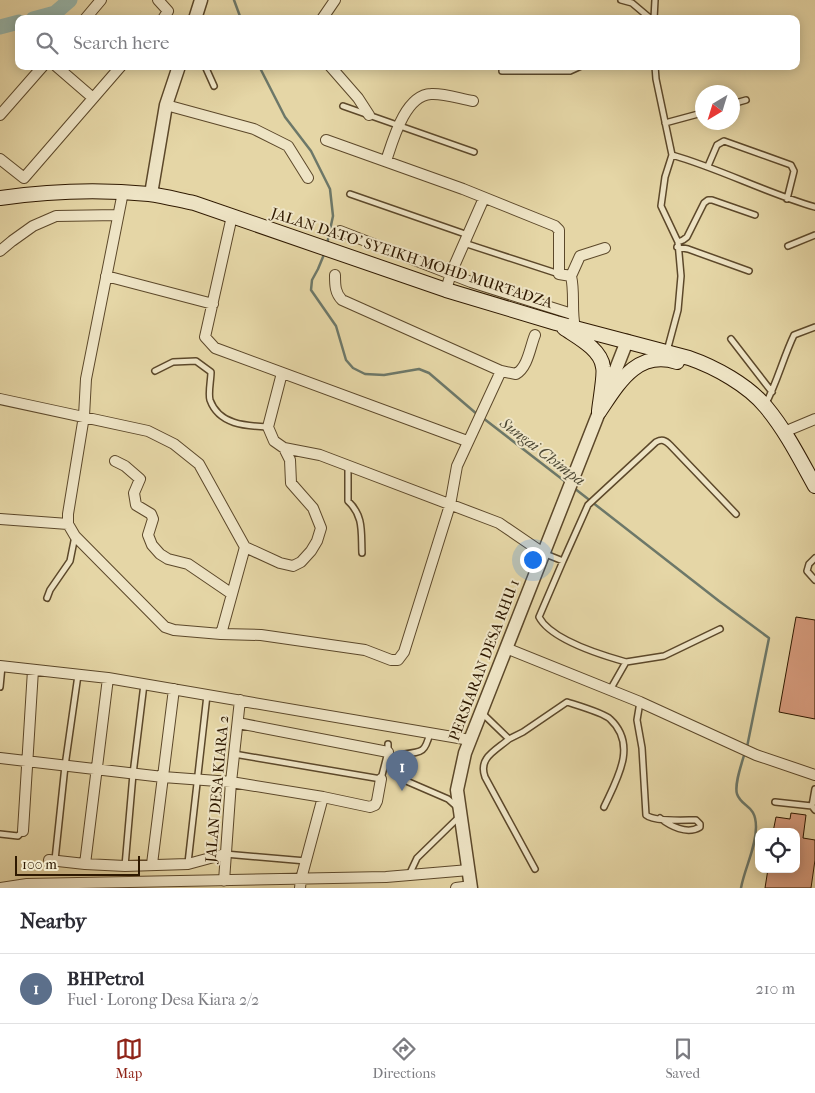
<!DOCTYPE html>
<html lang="en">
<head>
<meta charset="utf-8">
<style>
	:root { --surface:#fff; --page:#f7f7f7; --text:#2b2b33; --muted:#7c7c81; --line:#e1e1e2; --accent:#8f2418 }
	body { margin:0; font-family:"IM FELL French Canon",serif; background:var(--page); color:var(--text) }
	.controls { position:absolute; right:15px; bottom:15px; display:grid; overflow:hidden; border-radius:10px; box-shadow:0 2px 12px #0003 }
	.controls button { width:45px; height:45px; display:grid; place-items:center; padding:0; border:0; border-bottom:1px solid var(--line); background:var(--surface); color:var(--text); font:25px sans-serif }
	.compass { position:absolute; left:695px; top:85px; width:45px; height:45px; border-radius:50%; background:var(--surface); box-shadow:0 2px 12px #0003; rotate:218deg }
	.scale { position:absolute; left:15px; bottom:12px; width:125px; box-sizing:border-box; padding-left:5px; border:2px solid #2f1901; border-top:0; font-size:14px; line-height:18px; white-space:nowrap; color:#2f1901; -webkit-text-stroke:4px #eee4c5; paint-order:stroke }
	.you { position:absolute; left:532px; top:559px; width:18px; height:18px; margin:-12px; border:4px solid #fff; border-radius:50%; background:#1a73e8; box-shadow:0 0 0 8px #1a73e833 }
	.badge { display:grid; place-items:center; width:32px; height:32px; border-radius:50%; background:var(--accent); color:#fff; font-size:16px; font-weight:700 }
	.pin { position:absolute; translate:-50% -41px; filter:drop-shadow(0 1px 2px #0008) }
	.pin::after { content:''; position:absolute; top:26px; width:18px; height:15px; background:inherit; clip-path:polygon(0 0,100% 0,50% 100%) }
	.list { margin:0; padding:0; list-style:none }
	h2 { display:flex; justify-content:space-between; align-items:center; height:65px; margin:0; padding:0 20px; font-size:21px }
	h2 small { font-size:16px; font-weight:400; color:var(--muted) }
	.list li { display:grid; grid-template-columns:32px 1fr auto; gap:15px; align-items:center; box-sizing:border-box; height:70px; padding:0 20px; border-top:1px solid var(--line) }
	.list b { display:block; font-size:19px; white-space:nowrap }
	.list p { margin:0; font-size:16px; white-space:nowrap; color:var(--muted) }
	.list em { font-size:16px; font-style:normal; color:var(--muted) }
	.icon { flex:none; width:28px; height:28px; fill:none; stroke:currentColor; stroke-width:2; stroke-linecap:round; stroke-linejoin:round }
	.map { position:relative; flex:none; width:815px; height:888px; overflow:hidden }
	.search { position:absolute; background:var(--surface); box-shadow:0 2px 12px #0003; left:15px; right:15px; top:15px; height:55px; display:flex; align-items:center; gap:12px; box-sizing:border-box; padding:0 18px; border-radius:10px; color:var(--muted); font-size:19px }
	.sheet { height:135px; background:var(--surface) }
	nav { display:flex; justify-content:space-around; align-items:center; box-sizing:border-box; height:70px; border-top:1px solid var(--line); background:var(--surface); font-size:14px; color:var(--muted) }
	nav a { display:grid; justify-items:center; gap:2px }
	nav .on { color:var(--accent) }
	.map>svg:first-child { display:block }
</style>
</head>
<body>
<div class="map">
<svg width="815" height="888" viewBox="0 0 815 888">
	<rect width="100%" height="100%" fill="#e5d6a6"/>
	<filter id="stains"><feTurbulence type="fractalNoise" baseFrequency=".004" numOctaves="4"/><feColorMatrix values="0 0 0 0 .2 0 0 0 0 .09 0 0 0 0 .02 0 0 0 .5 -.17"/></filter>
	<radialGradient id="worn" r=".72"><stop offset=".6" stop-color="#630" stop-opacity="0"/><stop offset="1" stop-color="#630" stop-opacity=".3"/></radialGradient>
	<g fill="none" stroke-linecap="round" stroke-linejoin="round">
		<path stroke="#6d7869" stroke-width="2.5" d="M234 0 241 19
			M259 66 285 117 311 151 330 189 333 216 327 244
			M325 252 318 269 312 280 311 290 336 326 346 360 353 368 365 374 384 375 419 369 429 373 478 415
			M483 418 567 483
			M574 488 719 601 769 638 747 747
			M741 888C745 867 756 848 756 827 756 804 742 808 737 794 734 784 742 763 745 752"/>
		<path stroke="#97b8ae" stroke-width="15" d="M33 19 55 13 70 0
			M0 27 19 22"/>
	</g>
	<path fill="#d69b7d" stroke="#2f1901" d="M796 617 815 620V719L779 712Z
		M791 813 806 815 803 838 815 840V860L811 888H765L768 869H796V832H773L776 817 790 819Z"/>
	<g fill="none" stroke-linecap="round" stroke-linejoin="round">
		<g stroke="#5c482a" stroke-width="8">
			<path id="service" d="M621 0 632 3 651 19
				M654 19 655 0
				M205 66 214 86
				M655 66 656 79 672 155 665 177 661 206 678 242 681 276 678 310 667 351
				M502 71H570L581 66
				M732 104 746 100
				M343 106 474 152
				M665 123 702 113
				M672 155C721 169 766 193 815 207
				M708 166 717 145 724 141 791 165 794 171 787 199
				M350 194 468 235
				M678 242 683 240 687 237 704 203 708 200H712L755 215
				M464 243 559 274
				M788 246 815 235
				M677 247 688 249 749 271
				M731 339 772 392
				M155 371 173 362 196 361 211 372C211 380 208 393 210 400 219 425 246 426 268 427
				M765 405C777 383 783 358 794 335L815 327
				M348 466V501C364 516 361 532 362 553
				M543 553 563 561 588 505 656 442C662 439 665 440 670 445L736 514
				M815 558 809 564 807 571 815 580
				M563 561 539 617C551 640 601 655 626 662
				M47 598 50 590 70 561 75 536
				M0 687 2 666
				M610 690 626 662 664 656 720 629
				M640 702 637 720 642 748 646 815C654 822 684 820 696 820L700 824V827C687 835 670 826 660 818
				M482 713 509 739C495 751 478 758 485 777L535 869
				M430 733C425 752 423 752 404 754 398 764 400 769 404 780L448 799 457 807
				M509 739 523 732 567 702C576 705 604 713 610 719 638 745 617 779 604 807
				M234 754 381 779 388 752V744
				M815 789 812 806 815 810
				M775 802 812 806
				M0 834 18 836 23 831
				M225 854 306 861
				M55 860 65 766 78 675
				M188 863 207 695
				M125 866 133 774 144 684
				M409 875 417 858 460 816"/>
		</g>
		<g stroke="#5c482a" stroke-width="12">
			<path id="minor" d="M158 0 168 11 163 19
				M85 19 101 0
				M322 19 335 0
				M56 66 93 98
				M330 66 358 98 369 115
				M166 105 254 129 288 146 308 178
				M0 115 43 66
				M326 140 463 189 555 226 559 230V274L571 276C575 293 571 310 575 328
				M0 159 24 178 121 66
				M386 161C393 140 405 95 431 94 443 93 461 99 473 101
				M123 192 86 379 84 416 68 514V524L75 536 165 627 174 630 221 634 261 635 365 650 391 660H398L404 652 450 505 457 466 501 371
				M232 216 205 337 215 348 467 441
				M340 231 471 282 572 314
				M0 251 12 241 33 226 56 216 118 215
				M335 275C335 285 335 293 342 300L501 371 516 374C528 367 530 347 535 335
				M106 276 213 304
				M571 276 580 256 605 248
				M446 290 451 273 484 198
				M282 373 268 427 274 441 284 448 320 455 499 523 543 553
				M0 399 148 431 174 444 199 464 245 547 280 563 293 566 301 562 311 551 317 541 321 528 313 508 291 483 290 460 284 448
				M784 432 815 419
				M115 461 125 466 140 479 134 493 136 505 151 514 153 519 148 535 152 545 160 554 168 559 188 564 232 594
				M0 519 68 524
				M221 634 245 547
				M506 648 640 702 756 755 815 775
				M0 666 108 678 470 740
				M238 723 388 752
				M0 758 163 777 231 782 323 797 370 807 375 805 377 801 381 779
				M23 831 33 670
				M49 860 85 864 125 866 188 864 225 854
				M85 864 108 678
				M152 864 174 689
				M224 881 231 782 240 700
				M0 888 27 884 386 877 469 870
				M300 888 301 879 323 797
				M456 888 471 886"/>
		</g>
		<g stroke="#5c482a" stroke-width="15">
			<path id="tertiary" d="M195 19 201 0
				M151 194 166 105 179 66
				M471 888 457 790 465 753 627 341"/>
		</g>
		<g stroke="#2f1901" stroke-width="16">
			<path id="secondary" d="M0 198C49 191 99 189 149 194 164 196 179 200 194 203L446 290 556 323 689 358C715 367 748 385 766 407 786 431 800 459 815 486
				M564 328C577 337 601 349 603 367 605 374 600 401 599 411
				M599 412C618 384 637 349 677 362"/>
		</g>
		<use href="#service" stroke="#eee4c5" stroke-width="5"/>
		<use href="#minor" stroke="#eee4c5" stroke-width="10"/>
		<use href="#tertiary" stroke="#eee4c5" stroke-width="12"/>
		<use href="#secondary" stroke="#eee4c5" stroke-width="14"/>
	</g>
	<g text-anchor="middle" stroke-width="4" stroke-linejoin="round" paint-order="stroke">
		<g font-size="15" fill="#2f1901" stroke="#eee4c5">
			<text transform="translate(412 258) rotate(18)" y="5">JALAN DATO' SYEIKH MOHD MURTADZA</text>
			<text transform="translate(484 660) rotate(-69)" y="5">PERSIARAN DESA RHU 1</text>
			<text transform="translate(217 789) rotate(-85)" y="5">JALAN DESA KIARA 2</text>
		</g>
		<g font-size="16" font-style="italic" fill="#4e4935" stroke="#eee4c5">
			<text transform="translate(543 451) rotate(37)" y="6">Sungai Chimpa</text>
		</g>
	</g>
	<rect width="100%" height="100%" filter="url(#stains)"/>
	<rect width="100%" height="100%" fill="url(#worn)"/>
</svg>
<div class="controls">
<button><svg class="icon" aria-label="locate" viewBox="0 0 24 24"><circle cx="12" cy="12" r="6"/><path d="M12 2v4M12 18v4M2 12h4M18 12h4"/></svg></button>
</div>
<svg class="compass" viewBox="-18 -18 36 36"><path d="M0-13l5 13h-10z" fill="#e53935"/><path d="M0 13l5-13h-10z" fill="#7c7c81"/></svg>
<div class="scale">100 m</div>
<div class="you"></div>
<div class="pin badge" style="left:402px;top:791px;background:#5c6f8a">1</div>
<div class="search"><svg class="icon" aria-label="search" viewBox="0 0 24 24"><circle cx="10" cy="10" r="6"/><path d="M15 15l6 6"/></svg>Search here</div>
</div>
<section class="sheet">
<h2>Nearby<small></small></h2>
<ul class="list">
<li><span class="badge" style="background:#5c6f8a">1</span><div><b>BHPetrol</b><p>Fuel · Lorong Desa Kiara 2/2</p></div><em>210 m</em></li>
</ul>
</section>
<nav>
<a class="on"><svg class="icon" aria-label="map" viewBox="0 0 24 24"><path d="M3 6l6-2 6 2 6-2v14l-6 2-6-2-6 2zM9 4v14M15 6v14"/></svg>Map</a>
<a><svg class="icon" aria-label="directions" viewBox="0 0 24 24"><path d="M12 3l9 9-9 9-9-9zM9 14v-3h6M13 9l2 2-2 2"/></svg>Directions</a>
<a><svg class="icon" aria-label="saved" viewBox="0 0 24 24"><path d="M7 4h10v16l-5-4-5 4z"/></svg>Saved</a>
</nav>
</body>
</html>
